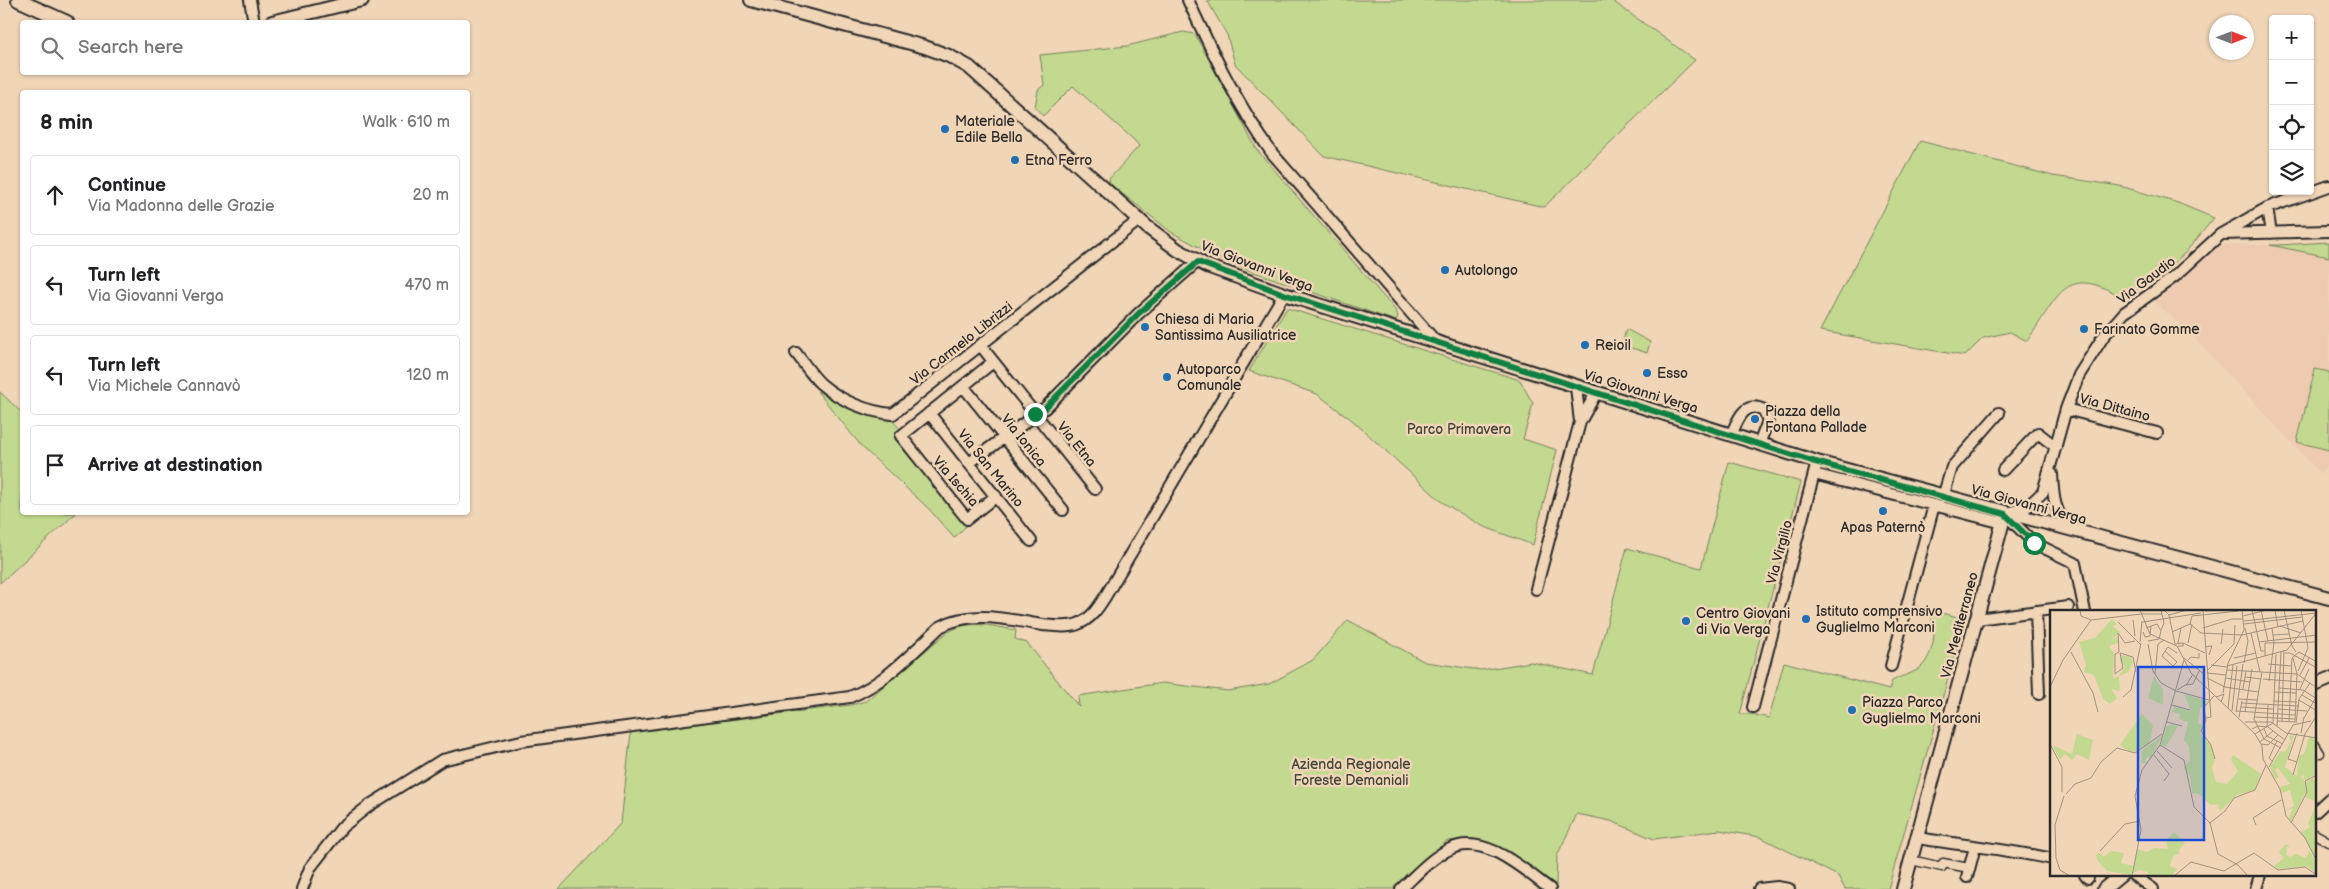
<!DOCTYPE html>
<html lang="en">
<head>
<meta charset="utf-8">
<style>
	:root { --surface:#fff; --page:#f6f6f6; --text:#202124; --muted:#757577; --line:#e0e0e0 }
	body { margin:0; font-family:"Balsamiq Sans",sans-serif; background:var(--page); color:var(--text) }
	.controls { position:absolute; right:15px; top:15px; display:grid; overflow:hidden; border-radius:5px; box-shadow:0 1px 4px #0004 }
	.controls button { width:45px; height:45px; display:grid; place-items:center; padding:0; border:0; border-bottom:1px solid var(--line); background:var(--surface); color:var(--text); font:25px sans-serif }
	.compass { position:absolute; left:2209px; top:15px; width:45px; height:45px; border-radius:50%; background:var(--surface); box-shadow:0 1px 4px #0004; rotate:90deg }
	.stop { position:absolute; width:15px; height:15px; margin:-11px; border:4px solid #0b8043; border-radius:50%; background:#fff }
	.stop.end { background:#0b8043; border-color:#fff; box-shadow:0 1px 5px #0008 }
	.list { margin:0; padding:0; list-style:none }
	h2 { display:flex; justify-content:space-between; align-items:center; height:65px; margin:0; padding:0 20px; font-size:21px }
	h2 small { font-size:16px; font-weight:400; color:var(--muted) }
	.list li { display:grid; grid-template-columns:32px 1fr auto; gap:15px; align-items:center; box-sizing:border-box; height:80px; margin:0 10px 10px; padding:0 10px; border:1px solid var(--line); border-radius:5px }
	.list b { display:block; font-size:19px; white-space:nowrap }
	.list p { margin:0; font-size:16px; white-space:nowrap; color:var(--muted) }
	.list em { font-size:16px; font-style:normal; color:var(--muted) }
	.icon { flex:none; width:28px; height:28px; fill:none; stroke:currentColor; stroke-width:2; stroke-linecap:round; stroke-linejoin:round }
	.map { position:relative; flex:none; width:2329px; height:889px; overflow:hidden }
	.search { position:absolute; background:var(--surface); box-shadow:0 1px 4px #0004; left:20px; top:20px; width:450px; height:55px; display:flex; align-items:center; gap:12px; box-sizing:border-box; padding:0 18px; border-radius:5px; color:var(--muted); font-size:19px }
	.panel { position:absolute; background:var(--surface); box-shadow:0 1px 4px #0004; left:20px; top:90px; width:450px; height:425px; border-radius:5px }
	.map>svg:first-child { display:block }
</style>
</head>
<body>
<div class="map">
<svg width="2329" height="889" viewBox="0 0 2329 889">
	<rect width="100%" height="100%" fill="#f0d5b7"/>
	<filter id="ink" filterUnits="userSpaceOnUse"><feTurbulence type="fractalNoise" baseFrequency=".02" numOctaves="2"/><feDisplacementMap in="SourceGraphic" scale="10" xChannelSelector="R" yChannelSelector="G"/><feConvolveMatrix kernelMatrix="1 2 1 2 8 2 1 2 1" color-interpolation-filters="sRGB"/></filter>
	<g filter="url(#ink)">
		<path fill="#eecab0" d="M2329 242V463L2320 473 2187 330 2155 302 2218 248 2227 245H2278Z"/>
		<path fill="#c2d98f" stroke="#76825d" d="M1207 0H1611L1695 60 1544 207 1324 156 1235 64 1227 35Z
			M1183 32 1195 34 1257 150 1396 311 1398 316 1396 321 1228 263 1171 232 1110 184 1109 179 1139 146 1134 140 1073 86 1043 116 1035 107 1038 90 1044 85 1040 55 1127 46Z
			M1920 141 2053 176 2120 186 2178 203 2214 218 2185 253 2156 278 2123 298C2064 262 2059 296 2027 341L2010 332 1983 338 1965 356 1820 331Z
			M2329 242V257L2270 245H2278Z
			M1287 308 1520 380 1533 404 1523 439 1557 450 1533 545 1482 526 1442 502 1352 420 1317 394 1249 371Z
			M1626 329 1650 342 1647 353 1622 345Z
			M2315 369 2329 372V450L2297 442Z
			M817 391 856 412 893 421 901 430 894 438 967 525 954 538 929 509 862 447Z
			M0 392 22 413V512L76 513 0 583Z
			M1729 462 1801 482 1740 714H1751L1769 718 1784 662 1889 690 1892 681C1900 676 1909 675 1917 670 1932 661 1938 632 1931 617L1914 610V606L1965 619 1888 889H1845L1838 876 1760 837 1719 830 1654 839 1611 821 1577 814 1557 856 1556 885 1509 851 1474 839 1447 841 1394 889H559L621 823 631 732 851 705 866 701 944 635C966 618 990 626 1016 630L1015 639 1027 643 1079 707 1078 696 1162 683 1228 691 1269 684 1313 660 1348 620 1425 662 1481 670 1531 662 1593 675 1627 548 1701 568Z"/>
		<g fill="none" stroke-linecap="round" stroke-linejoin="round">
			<g stroke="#2b2b2b" stroke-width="11">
				<path id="pedestrian" d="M2315 745 2320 753
					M2315 834 2329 842
					M1911 860 1942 867 1943 863 1969 868"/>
			</g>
			<g stroke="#2b2b2b" stroke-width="14">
				<path id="minor" d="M250 0 254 22
					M1188 0C1212 52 1238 106 1272 153L1437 343
					M2267 208 2271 233
					M2222 234 2329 231
					M981 346 1095 489
					M796 353C804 363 812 376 821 384 841 401 868 412 893 414L1139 220
					M993 362 901 436 967 519 996 496
					M963 386 1063 510
					M2066 409 2157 433
					M929 413 1031 541
					M1580 422 1596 393
					M1731 435C1738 420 1744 400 1764 410L1768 421 1759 444
					M969 463 1045 408 1138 314 1198 261
					M2003 470 2038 433 2056 447
					M1814 474 2003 523
					M2052 474C2053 496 2054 514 2071 529
					M1943 497 1952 467 1999 413
					M1536 589 1580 422 1576 387
					M2036 611 2039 694
					M2085 612 2075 563 2034 543 2005 514 2027 507 2043 492 2066 409 2079 375 2103 337 2124 313 2174 277 2221 234 2267 208 2329 186
					M1977 619 2068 607
					M1891 666 1934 505
					M1753 707 1817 462
					M2315 812 2329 799
					M1917 838C1962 845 2007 849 2052 859
					M2085 875 2088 878
					M2133 875 2153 889
					M1967 877 1975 847
					M302 889 310 868 342 827 370 805 442 760 521 741 850 697C885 683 913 652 940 627 972 609 1009 620 1043 625 1054 626 1068 628 1078 624 1091 619 1098 608 1105 597L1284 294
					M1401 889C1415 876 1430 859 1448 850 1483 831 1524 870 1550 889
					M1759 889 1777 887 1789 889
					M2256 889 2260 875"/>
			</g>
			<g stroke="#2b2b2b" stroke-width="16">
				<path id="tertiary" d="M18 0 67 22
					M751 0 925 47 949 56 969 67 1147 227 1178 250 1207 266 1284 294 1817 462 2329 598
					M272 22 362 0
					M2315 685 2329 679
					M1903 889 2005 514
					M2104 889 2121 875"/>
			</g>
			<use href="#pedestrian" stroke="#f0d5b7" stroke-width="8"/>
			<use href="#minor" stroke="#f0d5b7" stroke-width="10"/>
			<use href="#tertiary" stroke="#f0d5b7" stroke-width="12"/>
		</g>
	</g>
	<g fill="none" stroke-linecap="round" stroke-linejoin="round" filter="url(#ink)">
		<path stroke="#0b8043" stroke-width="6" d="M1035 414 1045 408 1138 314 1198 262 1284 294 1812 461 2005 514 2034 543"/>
	</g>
	<g fill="#1f6fb2" stroke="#f0d5b7" stroke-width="2">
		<circle cx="945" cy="129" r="5"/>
		<circle cx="1015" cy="160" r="5"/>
		<circle cx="1445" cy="270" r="5"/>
		<circle cx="1145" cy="327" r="5"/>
		<circle cx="2084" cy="329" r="5"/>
		<circle cx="1585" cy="345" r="5"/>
		<circle cx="1647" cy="373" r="5"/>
		<circle cx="1167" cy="377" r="5"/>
		<circle cx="1755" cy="419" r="5"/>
		<circle cx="1883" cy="511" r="5"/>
		<circle cx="1806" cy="619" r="5"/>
		<circle cx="1686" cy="621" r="5"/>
		<circle cx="1852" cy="710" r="5"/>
	</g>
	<g text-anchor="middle" stroke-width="5" stroke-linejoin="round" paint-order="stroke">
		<g font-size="14" fill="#2b2b2b" stroke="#f0d5b7" text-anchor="start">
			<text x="955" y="126">Materiale<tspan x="955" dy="16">Edile Bella</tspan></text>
			<text x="1025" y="165">Etna Ferro</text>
			<text x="1455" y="275">Autolongo</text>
			<text x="1155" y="324">Chiesa di Maria<tspan x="1155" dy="16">Santissima Ausiliatrice</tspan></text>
			<text x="2094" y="334">Farinato Gomme</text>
			<text x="1595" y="350">Reioil</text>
			<text x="1177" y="374">Autoparco<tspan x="1177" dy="16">Comunale</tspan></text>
			<text x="1657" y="378">Esso</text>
			<text x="1765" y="416">Piazza della<tspan x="1765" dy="16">Fontana Pallade</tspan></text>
			<text x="1883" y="532" text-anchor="middle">Apas Paternò</text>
			<text x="1816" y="616">Istituto comprensivo<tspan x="1816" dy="16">Guglielmo Marconi</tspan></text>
			<text x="1696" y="618">Centro Giovani<tspan x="1696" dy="16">di Via Verga</tspan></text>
			<text x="1862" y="707">Piazza Parco<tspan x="1862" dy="16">Guglielmo Marconi</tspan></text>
		</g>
		<g font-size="14" fill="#2b2b2b" stroke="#f0d5b7">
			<text transform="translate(1257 266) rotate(21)" y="5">Via Giovanni Verga</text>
			<text transform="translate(2146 280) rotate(-37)" y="5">Via Gaudio</text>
			<text transform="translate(961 343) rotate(-38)" y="5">Via Carmelo Librizzi</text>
			<text transform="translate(1641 391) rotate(17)" y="5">Via Giovanni Verga</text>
			<text transform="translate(2115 407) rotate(15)" y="5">Via Dittaino</text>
			<text transform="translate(1024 440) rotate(51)" y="5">Via Ionica</text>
			<text transform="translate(1077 444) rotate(51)" y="5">Via Etna</text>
			<text transform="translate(991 468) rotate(51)" y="5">Via San Marino</text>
			<text transform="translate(956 481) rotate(49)" y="5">Via Ischia</text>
			<text transform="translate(2029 504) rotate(15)" y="5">Via Giovanni Verga</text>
			<text transform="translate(1779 552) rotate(-75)" y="5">Via Virgilio</text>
			<text transform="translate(1959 625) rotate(-75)" y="5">Via Mediterraneo</text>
		</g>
		<g font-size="14" fill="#42453a" stroke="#f0d5b7">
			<text x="1459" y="434">Parco Primavera</text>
			<text x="1351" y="769">Azienda Regionale<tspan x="1351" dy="16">Foreste Demaniali</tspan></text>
		</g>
	</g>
	<g transform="translate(2050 610)">
		<rect width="266" height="266" fill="#f0d5b7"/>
		<path d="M62 9 67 15 62 16 70 22 60 31 67 27 68 33 59 36 64 43 63 69 69 66 70 81 61 79 67 88 60 94 53 89 44 65 34 62 36 55 29 32 45 28ZM71 45 81 47 83 52 78 62 69 66 75 57 70 50ZM104 66 113 80V95L98 88ZM134 84 158 91 150 99 148 113 154 115 150 123 160 134 165 149 162 158 166 172 177 174 188 161 181 150 183 145 211 164 205 180 187 185 170 201 168 194 161 195 149 184 142 183 140 166 134 158 140 150 139 136 134 130 138 112 129 109 130 104 122 102 124 96 141 101ZM92 104 103 115 100 132 85 142 78 141 70 135ZM121 114 128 116 116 137 111 135 116 117ZM27 124 43 130 39 150 27 144 22 150 15 144 10 150 2 135 22 144ZM244 125 235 157 247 166 249 146 254 144 259 127 266 129V164L255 170 253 164 250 168 253 167 256 181 241 212 239 208 243 198 235 201 244 196 240 180 232 183 230 177 240 174 228 158 225 160 229 167 225 169 220 157 231 141 235 142 241 131 239 126ZM112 126 101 148 98 146 95 150 97 153H92L91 141ZM263 168 266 174V192L255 187 256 172ZM265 197 266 198V250L251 222 260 217 258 214ZM124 222 135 233 128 241 130 243 123 246 120 256 127 259 122 266H97L98 262 89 260 83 263 87 239 97 242 104 238 118 239 116 231ZM236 234 240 237H237L236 245 241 247 245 244 256 248 260 240 266 252V263L256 256 228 259 224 256 234 248 229 242ZM61 241 74 243 71 253 83 256 82 265 57 261 47 250 46 245 50 243 54 247Z" fill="#c2d98f"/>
		<path fill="none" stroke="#a1917f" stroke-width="1" d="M30 0 31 6 41 10 91 4M90 0 100 24 127 36 141 63 205 124 212 136 213 149 230 179 236 206 255 228 267 251M111 0 114 13 111 20M114 0 119 5 137 0M202 0 211 41H215M211 0 218 31M225 0 228 17M234 0 242 36 246 42M153 1 161 107 156 108M155 1 171 0M91 4H112M119 5 125 34M193 6 217 0M83 10 85 26M194 11 266 3M68 12 91 35M93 12 151 3M140 14 151 23 192 25 253 11M140 14 142 6 189 1M194 14 252 7M230 16 251 23M96 18 107 14 111 21 109 29 98 31M153 18 182 9H193M93 22 95 27 100 26 101 16M122 22 140 14M201 23 210 62M223 25 239 24M90 32 92 11M209 32 267 25M128 33 131 18M133 33 155 43M138 33 142 14M98 34 103 61 111 73 126 81 159 90M125 34 133 33V36H128M171 34 173 19M184 34 185 15M155 37 162 36 159 45M115 41 127 52 123 56 112 46ZM115 41 118 37 127 43M21 42 43 83 48 102M69 42 65 44V64L73 58 70 43M69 42 68 23 75 33 85 31M70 43 83 47 86 62M235 43H240L267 58M215 46V33L267 32M134 48 155 65M184 48 206 43M138 50 141 47 149 48V43M194 53 198 31 195 18M218 54 241 56M161 55 177 57M177 56 237 40 267 2M177 60 247 64M157 61 184 34M248 61 258 38 251 0M212 62 204 109 214 129 231 138M157 63 176 65M105 64 108 34 114 30M247 64 264 76M250 65 259 48M195 67 211 69M157 68 175 77 208 82M176 68 200 72M213 69 252 72M219 71 224 33 222 18M136 75 143 74 149 61M0 77 13 50 41 10M229 78 253 80 267 89M193 79 196 61M250 79 259 59M127 80 137 74 143 64M224 82 246 83M173 83 178 53 194 20 192 0M252 85 267 94M164 86 154 97 156 111 151 121 161 135 165 149M73 87 81 80 91 33M166 87 174 84 171 92M189 89 207 90M249 90 267 101M223 91 247 92M191 93 249 96M122 95 140 100M191 97 223 99M178 98 183 55M228 99 257 101M182 101 187 56M186 101 245 105M186 102 193 54M195 102 202 59M189 107 192 91M205 107 245 109M254 108 265 89M227 111 245 112 247 64 243 48M232 111 234 40M239 111 242 48 249 42 267 52M117 112 132 116M195 112H221L236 123 267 128M246 113 249 89 260 73M227 116 231 42M218 117 235 130M202 119 208 116 217 117 218 95M214 119 217 126 233 134M247 123 238 149 247 152M251 123 254 107M205 124 223 113 226 44M210 132 223 121M0 134 12 157V182M211 134 218 135 228 125M110 135 134 150 144 197 160 213 168 244 188 255 198 266M107 141 122 158M104 145 119 164 114 171M223 152 219 148 227 131M219 157 243 115 261 111M243 165 255 124 267 105M16 184 25 174 41 168 51 152 67 138 85 143 112 124M14 186 5 215 6 248 10 260 20 266M160 213 175 201 184 188 205 180 216 155M241 213 257 182 255 171 267 165M206 215 203 208 231 190M50 241 75 214 90 211M82 266 91 220 85 186 92 160 110 135 134 50M124 266 141 252 174 261 204 243 228 260 255 257 267 265"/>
		<path fill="#1d4ed8" fill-opacity="0.15" stroke="#1d4ed8" stroke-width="2.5" d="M88 57H154V230H88Z"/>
		<rect width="266" height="266" fill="none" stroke="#2b2b2b" stroke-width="2.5"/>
	</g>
</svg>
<div class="controls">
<button>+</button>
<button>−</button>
<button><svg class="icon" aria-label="locate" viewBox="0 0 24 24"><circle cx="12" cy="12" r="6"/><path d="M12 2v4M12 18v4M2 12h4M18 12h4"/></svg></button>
<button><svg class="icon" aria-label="layers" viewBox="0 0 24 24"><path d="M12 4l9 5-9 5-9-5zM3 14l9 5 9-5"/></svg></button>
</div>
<svg class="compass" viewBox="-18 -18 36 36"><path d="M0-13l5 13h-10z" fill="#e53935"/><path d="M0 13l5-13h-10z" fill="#757577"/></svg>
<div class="stop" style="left:2034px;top:543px"></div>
<div class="stop end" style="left:1035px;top:414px"></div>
<div class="search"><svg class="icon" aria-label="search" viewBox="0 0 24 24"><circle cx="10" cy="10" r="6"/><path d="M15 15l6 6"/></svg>Search here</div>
<section class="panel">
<h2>8 min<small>Walk · 610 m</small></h2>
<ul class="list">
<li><svg class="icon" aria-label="ahead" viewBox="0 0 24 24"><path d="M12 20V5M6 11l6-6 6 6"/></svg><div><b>Continue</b><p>Via Madonna delle Grazie</p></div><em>20 m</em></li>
<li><svg class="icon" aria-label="left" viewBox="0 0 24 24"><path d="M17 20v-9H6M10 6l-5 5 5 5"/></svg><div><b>Turn left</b><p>Via Giovanni Verga</p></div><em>470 m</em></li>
<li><svg class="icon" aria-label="left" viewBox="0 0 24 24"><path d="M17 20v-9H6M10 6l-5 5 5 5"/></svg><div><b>Turn left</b><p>Via Michele Cannavò</p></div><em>120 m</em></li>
<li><svg class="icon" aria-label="arrive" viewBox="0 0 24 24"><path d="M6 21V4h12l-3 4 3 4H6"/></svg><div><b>Arrive at destination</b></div></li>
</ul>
</section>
</div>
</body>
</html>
